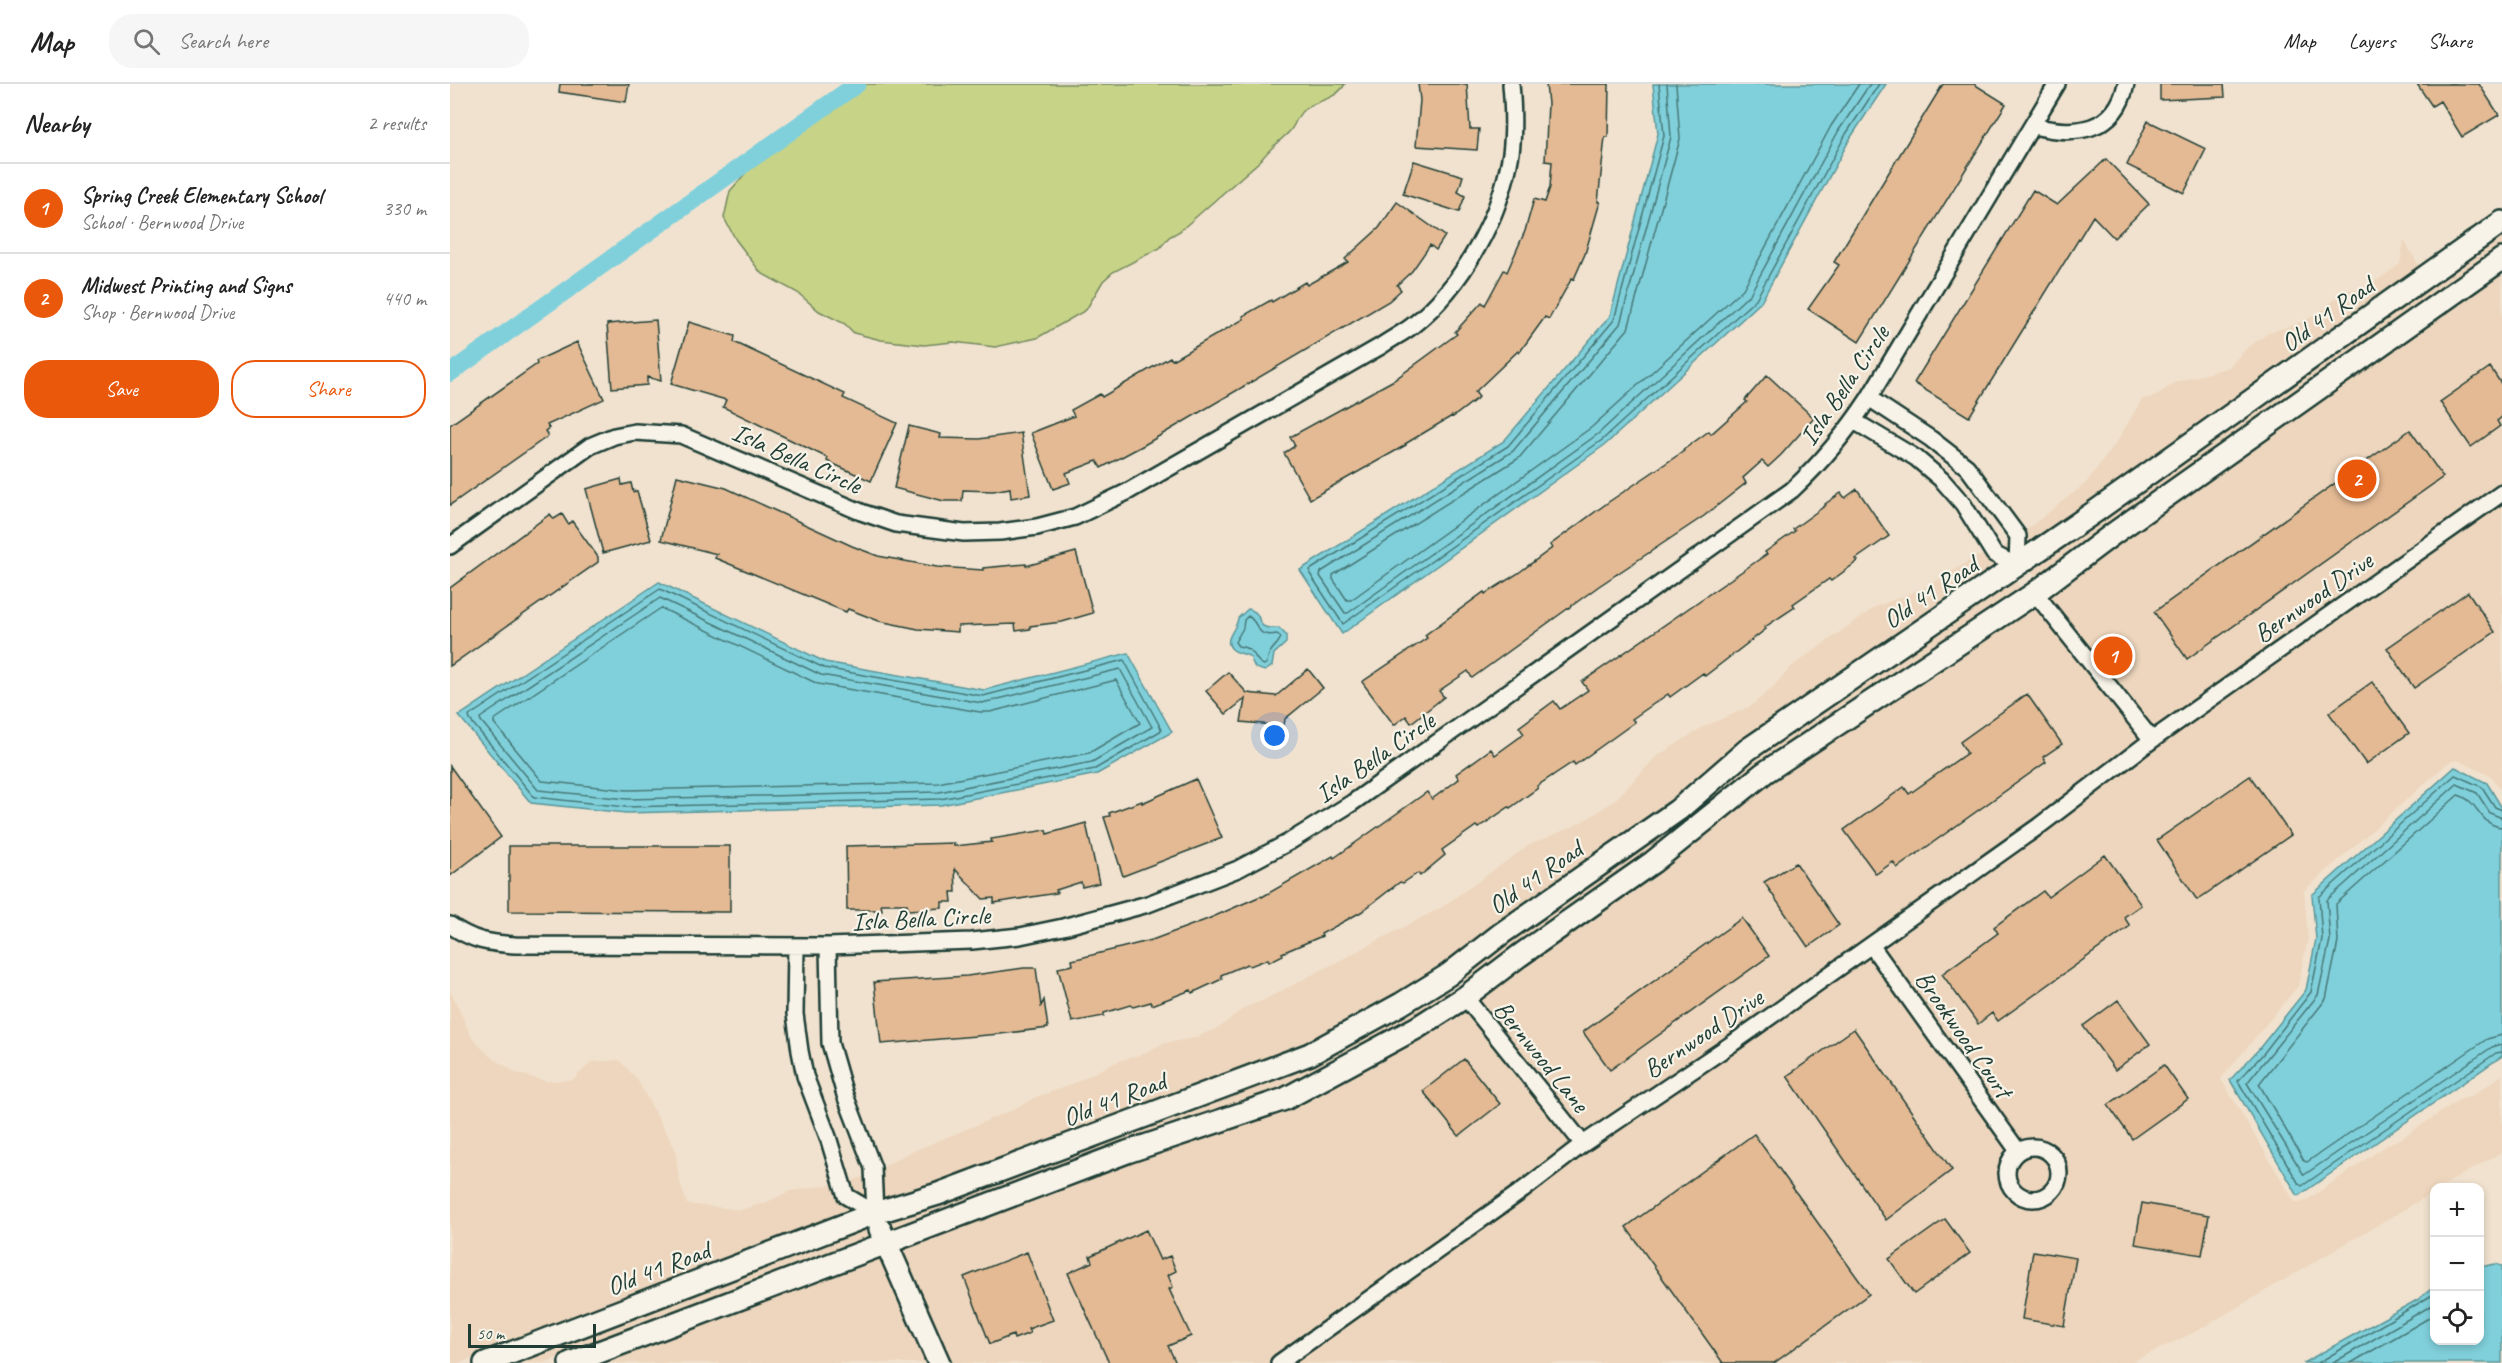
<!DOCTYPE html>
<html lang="en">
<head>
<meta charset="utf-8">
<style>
	:root { --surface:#fff; --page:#f6f6f6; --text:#222; --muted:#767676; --line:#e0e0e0; --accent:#ea580c }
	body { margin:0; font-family:Caveat,sans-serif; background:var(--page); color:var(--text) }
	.controls { position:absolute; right:18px; bottom:18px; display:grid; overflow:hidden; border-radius:12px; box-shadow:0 3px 9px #0003 }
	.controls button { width:54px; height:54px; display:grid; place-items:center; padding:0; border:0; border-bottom:2px solid var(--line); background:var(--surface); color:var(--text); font:30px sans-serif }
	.scale { position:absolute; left:18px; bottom:15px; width:128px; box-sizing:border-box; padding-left:6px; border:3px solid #1f3d34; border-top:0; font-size:16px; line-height:21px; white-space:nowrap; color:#1f3d34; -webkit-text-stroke:4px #f7f3e8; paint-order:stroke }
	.you { position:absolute; left:825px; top:652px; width:21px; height:21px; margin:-15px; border:4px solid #fff; border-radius:50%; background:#1a73e8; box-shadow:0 0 0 9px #1a73e833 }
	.badge { display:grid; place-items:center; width:39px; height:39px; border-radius:50%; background:var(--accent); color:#fff; font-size:20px; font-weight:700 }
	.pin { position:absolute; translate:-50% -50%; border:3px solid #fff; box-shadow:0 2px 6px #0006 }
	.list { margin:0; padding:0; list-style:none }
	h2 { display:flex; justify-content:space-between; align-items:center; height:78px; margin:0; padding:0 24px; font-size:26px }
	h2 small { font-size:20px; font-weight:400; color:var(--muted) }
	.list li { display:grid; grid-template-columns:39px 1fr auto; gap:18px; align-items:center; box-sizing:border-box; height:90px; padding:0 24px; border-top:2px solid var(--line) }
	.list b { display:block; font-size:22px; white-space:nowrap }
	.list p { margin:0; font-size:20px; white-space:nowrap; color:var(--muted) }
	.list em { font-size:20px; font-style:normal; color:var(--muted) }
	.actions { display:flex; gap:12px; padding:18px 24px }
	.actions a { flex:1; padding:14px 0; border:2px solid var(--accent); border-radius:24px; text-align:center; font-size:21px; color:var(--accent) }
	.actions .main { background:var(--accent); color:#fff }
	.icon { flex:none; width:33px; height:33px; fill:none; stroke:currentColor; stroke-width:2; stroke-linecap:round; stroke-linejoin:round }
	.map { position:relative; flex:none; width:2052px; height:1279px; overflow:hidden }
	header { display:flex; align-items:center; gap:36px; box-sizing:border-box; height:84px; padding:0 30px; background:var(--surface); border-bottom:2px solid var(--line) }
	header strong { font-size:28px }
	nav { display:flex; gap:33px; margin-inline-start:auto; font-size:21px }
	.search { width:420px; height:54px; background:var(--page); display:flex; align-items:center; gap:15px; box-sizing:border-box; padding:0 21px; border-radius:24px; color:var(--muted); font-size:22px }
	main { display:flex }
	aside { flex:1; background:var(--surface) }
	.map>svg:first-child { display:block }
</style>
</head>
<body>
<header>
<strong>Map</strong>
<div class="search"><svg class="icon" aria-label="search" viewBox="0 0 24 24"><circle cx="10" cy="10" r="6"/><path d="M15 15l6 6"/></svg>Search here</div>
<nav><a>Map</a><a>Layers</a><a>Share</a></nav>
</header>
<main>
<aside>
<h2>Nearby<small>2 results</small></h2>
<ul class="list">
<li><span class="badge">1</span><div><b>Spring Creek Elementary School</b><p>School · Bernwood Drive</p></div><em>330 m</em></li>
<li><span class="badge">2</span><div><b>Midwest Printing and Signs</b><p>Shop · Bernwood Drive</p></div><em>440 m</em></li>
</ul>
<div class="actions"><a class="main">Save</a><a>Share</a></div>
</aside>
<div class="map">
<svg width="2052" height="1279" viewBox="0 0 2052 1279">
	<rect width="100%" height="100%" fill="#f1e2cf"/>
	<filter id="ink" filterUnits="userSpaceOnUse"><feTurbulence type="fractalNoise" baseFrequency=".0167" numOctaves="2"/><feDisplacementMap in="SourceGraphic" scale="12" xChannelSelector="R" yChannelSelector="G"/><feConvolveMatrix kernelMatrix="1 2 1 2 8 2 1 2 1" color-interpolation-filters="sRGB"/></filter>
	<g filter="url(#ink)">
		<path fill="#edd6bd" d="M2052 151V164L1587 496 1580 485 1837 304 1979 200 1981 201Z
			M1954 156 1970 184 992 883 945 912 855 962 485 1102 413 1124 9 1279H0V906L22 954 41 973 66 989 95 997 123 996 141 978 169 976 187 995 225 1065 229 1094 237 1120 291 1126 317 1118 340 1107 400 1098 427 1087 454 1071 560 1027 586 1013 616 1003 666 978 692 970 715 959 744 954 770 943 794 924 816 915 992 823 1079 761 1124 742 1148 728 1168 713 1206 673 1251 644 1301 622 1322 604 1341 583 1425 523 1478 502 1526 473 1552 465 1636 399 1668 356 1692 315 1703 313 1727 298 1779 283 1797 264 1818 249 1844 241 1868 230 1895 206H1906L1929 195 1950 180Z
			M2052 187V708L2041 692 2007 676 1999 678 1854 807 1858 854 1848 902 1771 995 1845 1118H1854L1940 1059 1952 1054 2009 1016 2022 1012 2052 991V1068L1991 1103 1984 1104V1108L1745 1248 1679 1279H500L447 1163 680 1076 832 1027 1014 926 1320 696 1598 512 1669 457Z
			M1564 495 1572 507 1017 900 1011 892 1304 673Z
			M996 903 1001 911 962 935 830 1007 441 1146 437 1135Z
			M419 1141 421 1153 340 1186 94 1279H60Z
			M429 1170 479 1279H145Z"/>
		<path fill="#c7d387" stroke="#73885e" stroke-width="1.5" d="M414 0H895C885 17 868 15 855 25 846 31 846 41 839 48 829 58 819 65 811 76L730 147 719 153 710 164 663 188 653 197 636 226 587 254 545 263 503 258 474 261 431 256 404 249 395 240 369 227 348 209 311 189 286 156 274 134 280 107 298 86 357 37 368 29 383 27Z"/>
		<path fill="#80d0db" stroke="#599598" stroke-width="1.5" d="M1203 0H1436L1401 53 1311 218 1156 360 892 550 850 486 1054 357 1160 232 1208 50Z
			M209 498 375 578 534 606 678 569 722 648 647 690 491 721 176 729 81 719 9 632Z
			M798 525C818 530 799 546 829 544L836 551V559L824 570 822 582 815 587 805 584 800 573C795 569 787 570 782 565 772 555 787 546 788 534Z
			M2005 683 2037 699 2052 724V972L1848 1112 1780 996 1808 966 1856 906 1866 855 1862 811Z
			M2045 1180 2052 1182V1279H1853L1967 1216 1984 1203V1256H2030V1183Z"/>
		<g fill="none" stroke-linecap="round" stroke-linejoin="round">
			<path stroke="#467877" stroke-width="1.5" d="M1209 0 1214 52 1164 236 1058 362 860 486V490L893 540 1152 356 1306 215 1396 50 1429 0
				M1217 0 1221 53 1170 240 1063 367 871 488 870 492 895 529H898L1148 350 1300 210 1389 46 1420 0
				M1226 0 1230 55 1178 245 1069 374 883 491V495L897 516H901L1142 343 1293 205 1381 42 1409 0
				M210 505 374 584 533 612 674 576 712 646 645 685 490 715 176 723 84 713 20 636 19 632Z
				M210 514 371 591 532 619 670 585 702 643 642 678 489 708 177 715 88 706 31 637 30 634Z
				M211 524 368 600 530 628H540L666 596 690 639 639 669 488 699 177 706 92 697 44 639V636Z
				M798 532C811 540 804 554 827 550L831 553C828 563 818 564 817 579L814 581C802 577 809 565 788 562L785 558 793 544 794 536Z
				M2052 726 2045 723 2032 703 2005 691 1869 813 1872 855 1861 908 1813 970 1788 997 1849 1100 1852 1102 2046 969 2052 968
				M2052 734 2040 729 2027 709 2007 700 1877 816 1880 856 1868 911 1797 999 1854 1091 2042 963 2052 960
				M2052 743C2028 741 2029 716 2008 711L1886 820 1888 858 1876 915 1809 1000 1854 1077 1857 1078 2037 955 2052 951
				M1868 1279 1984 1210
				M1883 1279 1984 1220
				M1901 1279 1984 1231"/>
			<path stroke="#80d0db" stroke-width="18" d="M0 289 407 0"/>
		</g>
		<path fill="#e4ba94" stroke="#1f3d34" stroke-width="1.5" d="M110 0H179L176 18 109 8Z
			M968 0H1017L1020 45H1029L1027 66 966 62 970 16Z
			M1096 0H1159L1158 53H1155L1148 118H1150L1135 170 1124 195 1122 194 1099 235 1095 233 1069 269 1068 267 1025 308 1029 313 1003 333 1002 332 955 360 956 361 860 415 834 369 845 362 840 353 944 296 1007 250 1005 248 1032 218 1035 221 1054 186 1057 188 1075 147 1084 115 1095 118 1100 103 1102 78 1095 77 1098 20Z
			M1493 0H1524L1556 20 1409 258 1358 225 1389 181 1384 178Z
			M1710 0H1774L1775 13 1710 16Z
			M1967 0H2029L2049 31 2012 53 1990 17 1982 22Z
			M1698 37 1756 65 1734 109 1677 81Z
			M1656 75 1699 120 1664 154 1643 132 1519 333 1464 299 1583 106 1607 121Z
			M964 77 1013 92 1008 108 1015 112 1009 128 953 110Z
			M947 118 995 152 986 166 980 161 962 187 947 201 951 206 939 217 694 361 651 384 647 377 616 389 620 399 603 405 581 349 624 332 621 326 650 310 652 313 720 273 722 276 794 235 793 232 821 216 822 218 855 198 857 201 898 178 895 175 929 144Z
			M206 236 211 297 197 293V301L162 304 157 240Z
			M239 238 285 252 284 258 395 310 393 314 447 339 421 397 377 377 378 374 273 323 276 316 221 300Z
			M127 258 154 315 97 341 99 344 95 347 98 352 0 421V341L87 280 86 277Z
			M2040 283 2052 301V333L2047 337 2050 342 2021 363 1990 318Z
			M1317 291 1364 334 1331 371 1318 383 1312 377 1293 394 1296 399 1254 432 1149 502 1022 594 1018 587 989 607 994 613 961 639 956 632 944 641 912 598 977 554 975 551 1034 508 1035 510 1067 490 1102 464 1100 461 1160 417 1234 367 1233 366 1259 347 1261 350 1297 318 1295 316Z
			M459 342 491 350 490 354 529 355 571 349 580 411 561 414 560 404 543 407 513 406 512 417H494L444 404Z
			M1960 346 1993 393 1737 575 1704 528Z
			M227 392 276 404 402 462 428 472 487 483 533 486V484L576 480V482L626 468 643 529 612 538 580 542V545L566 547 565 540 508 542V548L468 545 429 537 398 525 396 528 265 474 267 470 211 456Z
			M171 395 172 401 181 399 183 408 187 407 201 456 153 469 136 405Z
			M1407 405 1439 452 1406 475 1408 477 1381 497 1379 495 1343 520 1345 523 1315 543 1316 545 1255 592 1253 589 1220 613 1218 610 1182 635 1185 638 1125 681 1123 678 1087 702 1088 704 1060 724 1059 723 1028 744 1026 742 992 766 995 771 970 792 968 789 953 799 950 798 911 828 871 850 872 852 832 869 833 871 819 878 818 875 800 882 797 880 771 891 772 895 742 909 741 906 702 921 701 918 683 923 680 921 654 929V932L622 938 608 884 623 881 622 876 702 856 758 835 811 812 812 813 883 772 884 774 977 708 982 715 1009 695 1006 690 1041 665 1045 671 1074 650 1069 643 1104 617 1110 625 1138 606 1132 598 1317 470 1315 468 1345 447 1343 445 1376 421 1375 420 1391 409 1395 414Z
			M100 430 104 435 112 430 118 440 122 437 148 473V478L0 582V504Z
			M2018 508 2045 548 1964 604 1937 564Z
			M858 585 873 604 835 635 834 642 791 638 795 615 776 630 756 607 778 588 797 609 826 612Z
			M1922 598 1959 649 1916 680 1879 629Z
			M1577 610 1612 660 1593 673 1596 678 1447 784 1443 778 1426 790 1394 746 1454 703 1459 710 1517 669 1510 658Z
			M0 682 51 753 0 792Z
			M1800 692 1841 751 1747 816 1707 756Z
			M746 695 772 754 673 792 654 733 660 732 659 729 692 717V719Z
			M636 739 649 799 632 803 631 798 606 806 607 809 544 819V814L533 815 505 785 506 808H501L502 818H492V824L458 826 457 820H431L432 826H397L396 762 504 759V762L542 758 541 755 596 746 597 750Z
			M59 762H280V828L59 827Z
			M1655 771 1691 821 1674 833 1680 842 1548 937 1542 929 1528 940 1492 890 1548 849 1544 843 1593 807 1598 813Z
			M1346 779 1389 841 1358 863 1314 798Z
			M1292 834 1319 872 1160 986 1133 948Z
			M574 884H586L591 922 594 916 598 944 550 950 431 960 424 898 517 892Z
			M1668 916 1700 960 1665 986 1633 942Z
			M1404 945 1502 1086 1436 1136 1337 992Z
			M1014 975 1050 1020 1009 1052 973 1007Z
			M1714 981 1738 1015 1682 1055 1658 1021Z
			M1304 1050 1419 1210 1324 1279H1273L1176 1143Z
			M1692 1119 1759 1131 1752 1171 1685 1160Z
			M1495 1135 1520 1169 1464 1210 1439 1175Z
			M696 1146 710 1176 720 1172 726 1187 718 1191 723 1203 719 1205 741 1252 718 1262 726 1279H659L618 1189 642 1178 640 1172Z
			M1583 1167 1626 1174 1614 1242 1572 1235Z
			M577 1168 603 1236 578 1245 580 1249 564 1255 563 1251 540 1260 514 1193Z"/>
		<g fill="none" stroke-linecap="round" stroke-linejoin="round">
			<g stroke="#1f3d34" stroke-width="20">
				<path id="street" d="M1584 42C1624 52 1666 49 1676 0
					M1404 337 1466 374 1492 396 1513 420 1544 470 1567 482 1568 452 1517 383 1481 355 1419 314
					M0 462 140 362 164 352 185 348 231 351 411 428 446 440 514 449 550 448 587 443 625 433 677 408 931 262C941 255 953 249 962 242 1013 202 1051 132 1061 69 1064 46 1063 23 1061 0
					M1585 509 1702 656
					M0 841C23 857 38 859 65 861L378 862 522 857 570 852 613 843 698 820 788 785 839 758 902 719 1342 406C1372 378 1396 349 1419 314L1607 0
					M1421 861 1568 1067
					M346 862 345 930 350 967 355 992 378 1053 396 1112 425 1129
					M378 862 380 959 395 1011 423 1084 425 1129
					M1015 913 1133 1060
					M1557 1089a26 26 0 1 1 52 0a26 26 0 1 1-52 0Z
					M829 1279 1073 1106 1133 1060 1283 959 1589 742 1702 656 2052 409"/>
			</g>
			<g stroke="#1f3d34" stroke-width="26">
				<path id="secondary" d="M430 1145 489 1279
					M35 1279 425 1129 488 1110 860 970 951 920 998 891 1052 849 1228 726 1297 666 1646 427 2052 138
					M120 1279 677 1068 835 1015 968 943 1015 913 1069 872 1203 778 1314 689 1585 509 1663 450 2052 175"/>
			</g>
			<use href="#street" stroke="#f7f3e8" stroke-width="15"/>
			<use href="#secondary" stroke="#f7f3e8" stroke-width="21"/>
		</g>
	</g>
	<g text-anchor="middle" stroke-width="4.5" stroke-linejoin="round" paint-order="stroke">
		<g font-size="26" fill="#1f3d34" stroke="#f7f3e8">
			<text transform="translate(1877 230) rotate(-36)" y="9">Old 41 Road</text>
			<text transform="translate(1394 301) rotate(-56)" y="9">Isla Bella Circle</text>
			<text transform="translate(347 374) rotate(24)" y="9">Isla Bella Circle</text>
			<text transform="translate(1480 508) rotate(-34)" y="9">Old 41 Road</text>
			<text transform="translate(1863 513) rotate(-35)" y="9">Bernwood Drive</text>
			<text transform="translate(925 673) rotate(-35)" y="9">Isla Bella Circle</text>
			<text transform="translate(1085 793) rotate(-35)" y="9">Old 41 Road</text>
			<text transform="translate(471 834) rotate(-3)" y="9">Isla Bella Circle</text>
			<text transform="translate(1253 949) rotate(-34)" y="9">Bernwood Drive</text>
			<text transform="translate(1514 950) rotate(55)" y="9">Brookwood Court</text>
			<text transform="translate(1092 972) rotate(51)" y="9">Bernwood Lane</text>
			<text transform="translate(664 1015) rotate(-21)" y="9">Old 41 Road</text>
			<text transform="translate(208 1184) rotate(-21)" y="9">Old 41 Road</text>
		</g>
	</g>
</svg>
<div class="controls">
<button>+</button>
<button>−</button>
<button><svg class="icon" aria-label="locate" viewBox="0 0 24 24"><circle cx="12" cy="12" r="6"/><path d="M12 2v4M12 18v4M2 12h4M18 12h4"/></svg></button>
</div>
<div class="scale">50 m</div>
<div class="you"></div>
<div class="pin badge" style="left:1663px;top:572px">1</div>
<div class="pin badge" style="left:1907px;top:395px">2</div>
</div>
</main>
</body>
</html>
